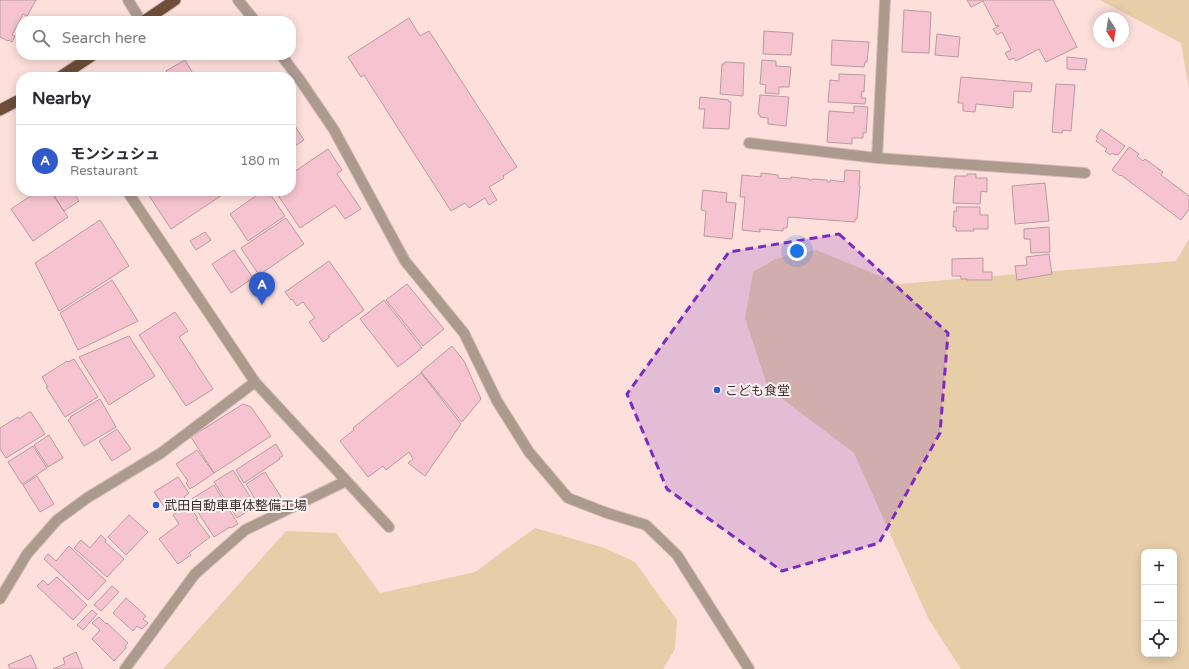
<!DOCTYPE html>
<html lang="en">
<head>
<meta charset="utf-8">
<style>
	:root { --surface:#fff; --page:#f7f7f7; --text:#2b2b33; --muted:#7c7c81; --line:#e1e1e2; --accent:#2f5ac9 }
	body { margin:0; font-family:"Varela Round","Noto Sans JP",sans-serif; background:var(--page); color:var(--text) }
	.controls { position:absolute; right:12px; bottom:12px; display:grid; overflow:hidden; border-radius:8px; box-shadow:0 2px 10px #0003 }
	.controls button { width:36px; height:36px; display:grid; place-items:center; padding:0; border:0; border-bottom:1px solid var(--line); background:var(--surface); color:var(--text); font:20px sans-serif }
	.compass { position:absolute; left:1093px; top:12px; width:36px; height:36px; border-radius:50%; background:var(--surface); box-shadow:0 2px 10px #0003; rotate:168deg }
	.you { position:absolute; left:797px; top:251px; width:14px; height:14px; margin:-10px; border:3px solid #fff; border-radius:50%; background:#1a73e8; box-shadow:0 0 0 6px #1a73e833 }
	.badge { display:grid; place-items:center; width:26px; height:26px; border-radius:50%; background:var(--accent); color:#fff; font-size:13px; font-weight:700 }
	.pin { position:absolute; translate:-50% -33px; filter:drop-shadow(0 1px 2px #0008) }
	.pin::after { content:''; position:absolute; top:21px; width:14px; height:12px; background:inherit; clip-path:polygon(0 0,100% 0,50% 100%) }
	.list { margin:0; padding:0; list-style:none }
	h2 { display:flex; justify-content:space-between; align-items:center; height:52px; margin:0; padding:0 16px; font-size:17px }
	h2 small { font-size:13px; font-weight:400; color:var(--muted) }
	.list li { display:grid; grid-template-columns:26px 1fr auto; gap:12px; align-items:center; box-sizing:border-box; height:72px; padding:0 16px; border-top:1px solid var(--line) }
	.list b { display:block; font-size:15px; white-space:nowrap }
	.list p { margin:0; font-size:13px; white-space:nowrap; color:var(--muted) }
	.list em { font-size:13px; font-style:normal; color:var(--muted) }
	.icon { flex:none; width:22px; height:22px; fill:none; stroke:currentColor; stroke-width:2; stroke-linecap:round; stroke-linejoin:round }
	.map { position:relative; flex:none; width:1189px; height:669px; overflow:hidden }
	.search { position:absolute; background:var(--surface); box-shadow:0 2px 10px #0003; left:16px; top:16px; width:280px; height:44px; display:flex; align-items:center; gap:10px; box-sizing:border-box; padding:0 14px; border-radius:16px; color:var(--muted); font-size:15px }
	.panel { position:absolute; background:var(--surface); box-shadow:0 2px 10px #0003; left:16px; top:72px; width:280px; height:124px; border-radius:16px }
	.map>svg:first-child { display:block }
</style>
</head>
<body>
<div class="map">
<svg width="1189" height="669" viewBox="0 0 1189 669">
	<rect width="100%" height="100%" fill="#fde0dc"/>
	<path fill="#e7cea9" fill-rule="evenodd" d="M1100 0H1189V89L1181 43Z
		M1189 239V669H961L928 618 854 453 768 388 745 318 753 272 775 259 816 250 899 284 1176 261ZM1144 552H1174V654H1144Z
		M535 528 605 548 635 562 677 620 675 649 663 669H163L286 531 336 533 380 593 475 572Z"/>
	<path fill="#f6c4d0" stroke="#ba99a0" d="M0 0H36L27 16 23 14 12 35 15 36 12 42 9 40 8 41 0 37Z
		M967 0H1053L1077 47 1046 62 1039 49 1016 61 1014 58 1009 60 1005 53 1011 50 1002 32 997 35 993 29 999 26 998 25 996 26 983 1 971 7Z
		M904 10 931 12 929 53 902 52Z
		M409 18 420 36 429 31 517 167 503 176 504 178 489 187 497 200 489 205 485 198 469 208 465 203 451 211 364 75 361 77 348 57Z
		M764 31 793 33 791 55 763 54Z
		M937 34 960 37 958 57 935 55Z
		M832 40 869 42 867 62H865L864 67 831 65Z
		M1067 57 1087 59 1085 70 1067 69Z
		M185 60 195 77H170L166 71Z
		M762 60 776 61V66L791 67 789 87H779V94L765 93 766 85 760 84Z
		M725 62 744 63 743 96 720 94 722 64H724Z
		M839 74 865 75 864 92 862 91 861 98H866L865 104 828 102 830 80 839 81Z
		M961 77 1032 83 1031 92 1014 91 1013 108 976 104 975 112 963 111V103H958Z
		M1056 84 1075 85 1071 131 1063 130 1062 133 1052 132Z
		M760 95 789 97 786 126 768 124V118L760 117V115L758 114Z
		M700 97 729 100 728 101 731 102 729 129 703 128 705 109H699Z
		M854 106 868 107 866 133H863V138H852V144L827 142 829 111 854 113Z
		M291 120 304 140 291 149Z
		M1101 129 1125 146 1118 155 1116 154V155L1112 153 1110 155 1105 151 1107 149 1096 141 1098 138 1096 137Z
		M1129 147 1139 154 1137 156 1143 161 1145 159 1163 172 1161 175 1189 196V209L1181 220 1121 175 1120 176 1112 170Z
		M328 149 342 170 337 174 361 209 345 219 335 205 300 228 275 191H291V174Z
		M845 170 860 171 859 186H860L857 219H855V222L788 217 787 228H783V231L760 229V232L742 230 745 197H740L742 175 761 177V173L778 175V178L791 179V177L809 179V180H812V179L827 180V182H830V180L844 182Z
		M967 174H976V178H987V192L981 191 980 204 953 203 955 176H967Z
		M1045 183 1049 221 1015 224 1012 186Z
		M703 190 727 193 726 202 736 203 732 239 704 236 706 211 701 210Z
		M38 191H50L68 217 33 241 11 209Z
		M51 191H73L79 201 64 211Z
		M146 191H228L171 229Z
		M263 191H268L285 216 248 241 230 214Z
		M956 207H980V215H988V229H973L974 231H956V227H953L954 211H957Z
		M286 218 304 244 259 275 241 248Z
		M100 220 129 266 59 311 35 263Z
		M1049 227 1050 252 1031 253 1030 239H1024V229Z
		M205 232 211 240 196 250 190 241Z
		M234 250 253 278 231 293 212 264Z
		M1049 254 1052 274 1017 280 1015 266 1027 265 1026 257Z
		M983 258V272H992V280H967V279H961V276H952V259Z
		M329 261 364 310 328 336 330 337 323 342 309 322 315 318 303 302 297 306 292 299 291 300 285 292Z
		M112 280 138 321 78 350 60 313Z
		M407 284 444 329 423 346 386 300Z
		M384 300 422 348 398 367 360 319Z
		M175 312 188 331 179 337 213 389 186 406 139 335Z
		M129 336 155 376 109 405 79 357Z
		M452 346 464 361 481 399 462 422 421 372Z
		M74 359 98 397 65 417 46 387H48L42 377 67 361 68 362Z
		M421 373 461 424 425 476 408 463 413 459 409 452 386 470 383 466 368 477 340 441 354 430 353 428Z
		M100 399 116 427 84 446 68 420 71 418 70 417Z
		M243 404 251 407 271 436 214 473 191 437Z
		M29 412H31L45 434 6 458 0 449V428L18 417 19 419Z
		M117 429 131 449 112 461 99 441Z
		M49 435 63 458 48 467 34 445Z
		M276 444 283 456 279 458 280 459 244 483 236 470Z
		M33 446 47 468 22 484 8 462Z
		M197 450 214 473 192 488V487L190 489 186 483 188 481 176 464Z
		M233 470 256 506 237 518 214 482Z
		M265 472 281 497 261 509 246 484Z
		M37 476 54 504 40 512 23 485Z
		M178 477 189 493 184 497 185 498 168 510 166 508H165L154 492Z
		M214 485 238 524 231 528 230 527 214 537 190 500Z
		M187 504 198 518 196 519 210 537 189 553 191 555 178 564 159 539 179 524 173 515Z
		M129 515 148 532 126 555 108 537Z
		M101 535 106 540 105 542 124 559 107 577 74 548 81 540 90 548Z
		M69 546 106 581 88 600 44 559 48 554 56 561Z
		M57 577 87 605 73 620 37 586 43 580 48 585Z
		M112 586 119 592 101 611 94 605Z
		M126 598 146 616 143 619 148 623 142 629 137 626 133 631 113 613Z
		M92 610 97 614 83 630 77 625Z
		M99 617 106 624 107 623 128 643 125 646 126 648 114 661 92 639 100 630 92 623Z
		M76 652 83 669H53L65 664 63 658Z
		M31 655 37 669H10L8 665Z"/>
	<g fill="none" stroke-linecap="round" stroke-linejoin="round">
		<g stroke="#d6bcb9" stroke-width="12">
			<path id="minor" d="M128 0 141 21
				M238 0 255 21
				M281 55 300 80 334 130 405 261 464 333 497 401 529 452 568 498 607 513 646 525 677 555 749 669
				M749 143 877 158 1085 173
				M877 158 885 0
				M127 191 255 382 389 527
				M0 599 27 554 57 520 87 498 161 453 255 382
				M125 669 195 574 245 530 346 481"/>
		</g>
		<g stroke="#d6bcb9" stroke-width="13">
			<path id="trunk" d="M144 21 175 0
				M60 77 93 55
				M0 110 21 99"/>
		</g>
		<use href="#minor" stroke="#ac9a8f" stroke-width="10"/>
		<use href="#trunk" stroke="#6e4e3a" stroke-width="11"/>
	</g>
	<path fill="#7b2cbf" fill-opacity="0.2" stroke="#7b2cbf" stroke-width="3" stroke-dasharray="8 5" stroke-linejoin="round" d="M839 234 948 333 940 433 879 543 782 571 667 489 627 394 729 252Z"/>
	<g fill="#2f5ac9" stroke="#faf3f2" stroke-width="1.5">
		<circle cx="717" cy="390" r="4"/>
		<circle cx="156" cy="505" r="4"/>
	</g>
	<g text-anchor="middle" stroke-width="4" stroke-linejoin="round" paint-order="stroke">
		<g font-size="13" fill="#3b2e2c" stroke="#faf3f2" text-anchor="start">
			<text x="725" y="395">こども食堂</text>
			<text x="164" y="510">武田自動車車体整備工場</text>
		</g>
	</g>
</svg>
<div class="controls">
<button>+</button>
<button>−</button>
<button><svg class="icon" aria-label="locate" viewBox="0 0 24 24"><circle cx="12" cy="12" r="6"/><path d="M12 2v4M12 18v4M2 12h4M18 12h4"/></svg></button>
</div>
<svg class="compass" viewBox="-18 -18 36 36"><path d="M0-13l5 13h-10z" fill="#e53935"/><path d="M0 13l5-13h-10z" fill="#7c7c81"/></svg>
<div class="you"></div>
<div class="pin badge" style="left:262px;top:305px">A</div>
<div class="search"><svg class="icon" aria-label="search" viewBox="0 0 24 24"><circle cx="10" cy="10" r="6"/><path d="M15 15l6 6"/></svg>Search here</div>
<section class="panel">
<h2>Nearby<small></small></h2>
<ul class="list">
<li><span class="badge">A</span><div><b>モンシュシュ</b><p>Restaurant</p></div><em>180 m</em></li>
</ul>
</section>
</div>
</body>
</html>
